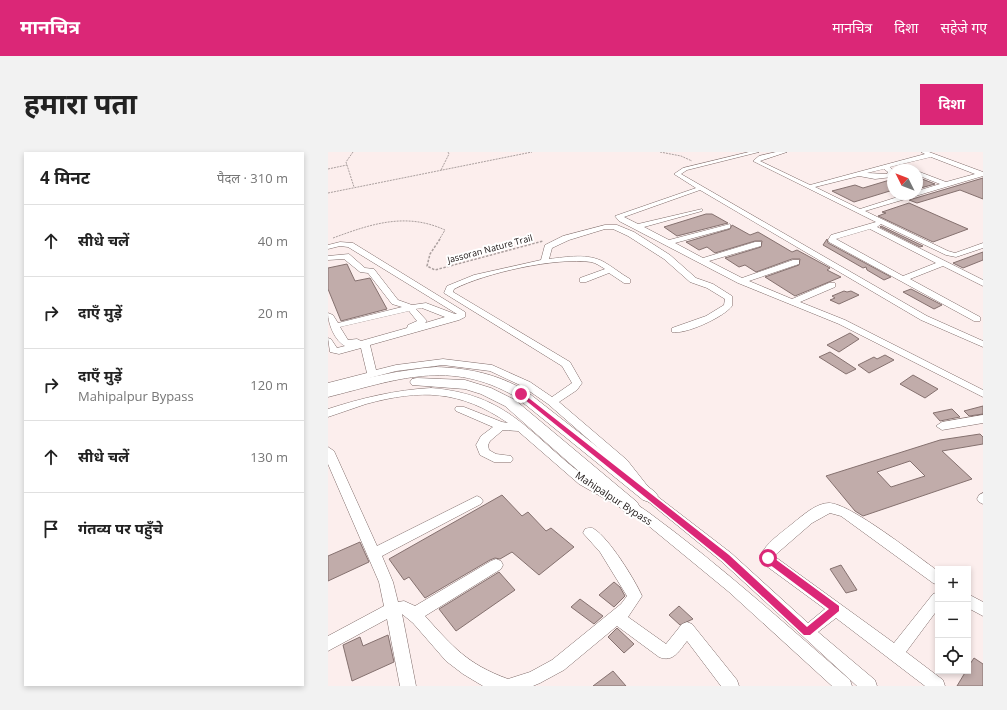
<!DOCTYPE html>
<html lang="hi">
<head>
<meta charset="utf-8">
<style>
	:root { --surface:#fff; --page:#f2f2f2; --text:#222; --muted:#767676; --line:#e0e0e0; --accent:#db2777 }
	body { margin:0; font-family:"Open Sans","Noto Sans Devanagari",sans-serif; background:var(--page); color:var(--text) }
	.controls { position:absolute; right:12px; bottom:12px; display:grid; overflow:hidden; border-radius:0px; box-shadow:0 2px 6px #0003 }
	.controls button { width:36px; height:36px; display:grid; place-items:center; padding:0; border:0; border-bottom:1px solid var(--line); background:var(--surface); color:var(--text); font:20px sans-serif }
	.compass { position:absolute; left:559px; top:12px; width:36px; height:36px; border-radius:50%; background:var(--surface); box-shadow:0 2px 6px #0003; rotate:312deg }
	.stop { position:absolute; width:12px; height:12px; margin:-9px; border:3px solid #db2777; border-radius:50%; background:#fff }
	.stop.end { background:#db2777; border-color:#fff; box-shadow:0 1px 4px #0008 }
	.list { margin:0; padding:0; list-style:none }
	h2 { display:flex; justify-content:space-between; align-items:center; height:52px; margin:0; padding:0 16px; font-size:17px }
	h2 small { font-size:13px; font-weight:400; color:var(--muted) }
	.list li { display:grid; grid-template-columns:26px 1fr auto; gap:12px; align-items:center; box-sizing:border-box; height:72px; padding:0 16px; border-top:1px solid var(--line) }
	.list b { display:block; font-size:15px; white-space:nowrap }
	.list p { margin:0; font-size:13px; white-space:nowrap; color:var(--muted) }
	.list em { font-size:13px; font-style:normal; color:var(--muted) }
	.icon { flex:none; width:22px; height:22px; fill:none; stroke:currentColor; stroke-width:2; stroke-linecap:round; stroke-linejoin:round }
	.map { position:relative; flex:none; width:655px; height:534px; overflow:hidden; border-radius:0px }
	header { display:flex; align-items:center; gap:24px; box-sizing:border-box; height:56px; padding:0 20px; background:var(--accent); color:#fff }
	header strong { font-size:19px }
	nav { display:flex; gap:22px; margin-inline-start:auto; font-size:14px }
	.intro { display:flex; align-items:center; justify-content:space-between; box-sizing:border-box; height:96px; padding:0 24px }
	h1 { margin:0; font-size:28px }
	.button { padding:10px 18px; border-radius:0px; background:var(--accent); color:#fff; font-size:14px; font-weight:700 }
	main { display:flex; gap:24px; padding:0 24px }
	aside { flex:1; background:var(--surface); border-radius:0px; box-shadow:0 2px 6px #0003 }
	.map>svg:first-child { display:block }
</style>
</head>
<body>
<header>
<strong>मानचित्र</strong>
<nav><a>मानचित्र</a><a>दिशा</a><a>सहेजे गए</a></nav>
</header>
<div class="intro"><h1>हमारा पता</h1><a class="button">दिशा</a></div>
<main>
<aside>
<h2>4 मिनट<small>पैदल · 310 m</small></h2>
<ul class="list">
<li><svg class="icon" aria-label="ahead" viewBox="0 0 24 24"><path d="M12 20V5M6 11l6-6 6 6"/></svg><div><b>सीधे चलें</b></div><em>40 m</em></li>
<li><svg class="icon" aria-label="right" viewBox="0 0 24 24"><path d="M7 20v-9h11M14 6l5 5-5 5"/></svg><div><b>दाएँ मुड़ें</b></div><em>20 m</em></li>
<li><svg class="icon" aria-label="right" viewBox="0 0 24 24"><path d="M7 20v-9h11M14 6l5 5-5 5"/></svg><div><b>दाएँ मुड़ें</b><p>Mahipalpur Bypass</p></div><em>120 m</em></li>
<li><svg class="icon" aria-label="ahead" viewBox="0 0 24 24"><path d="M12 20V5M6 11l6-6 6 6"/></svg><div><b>सीधे चलें</b></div><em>130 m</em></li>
<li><svg class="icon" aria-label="arrive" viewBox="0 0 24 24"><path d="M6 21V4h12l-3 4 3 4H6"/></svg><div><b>गंतव्य पर पहुँचे</b></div></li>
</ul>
</aside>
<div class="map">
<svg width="655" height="534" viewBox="0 0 655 534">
	<rect width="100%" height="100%" fill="#fceeed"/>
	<path fill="#c1acaa" stroke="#85716f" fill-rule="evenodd" d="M589 25 607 32 589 37Z
		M655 26V47L632 38 589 51 581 48Z
		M565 27V38L526 50 504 39 527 33 535 36Z
		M581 51 617 67 640 77 605 90 550 64 558 61 554 60Z
		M378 62H384L400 71 349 84 336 75Z
		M404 73 422 83 430 80 464 100 469 98 502 116 499 118 513 125 467 144 437 125 471 113 472 107H464L428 120 417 113 411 115 397 106 433 95 434 89H427L387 101 379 95 371 98 358 90 402 77Z
		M553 74 595 94 592 95 552 75Z
		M499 87 500 91 563 125 556 128 539 118 538 115 535 116 495 93Z
		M655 100V108L635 116 625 111Z
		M19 112 27 129 42 126 59 157 13 169 0 137V116Z
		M583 137 614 153 606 157 575 140Z
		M516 139 519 140 523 139 531 143 511 152 502 148 507 146 504 144Z
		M522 181 531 187 511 200 499 193Z
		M502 200 528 217 518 222 491 205Z
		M557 203 566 208 541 221 530 213 546 205 549 207Z
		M585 223 610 237 597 246 572 232Z
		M655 254V262L641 264 636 259Z
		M624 257 632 265 612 269 605 261Z
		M652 282 655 285V292L614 299 644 327 535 364 527 359 498 324 612 288ZM582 309 597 324 563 335 549 320Z
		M174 343 194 364 200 360 218 379 223 376 246 395 211 423 184 400 172 407 167 406 162 408 97 446 81 425 76 428 61 407Z
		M32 390 41 410 0 429V404Z
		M513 413 529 438 518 441 502 417Z
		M171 420 187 438 128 479 111 457Z
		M286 430 292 435 297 444 286 455 271 443Z
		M252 447 275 464 266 472 243 455Z
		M351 454 365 467 352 473 341 463Z
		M289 476 306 492 296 501 280 485Z
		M60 483 66 510 24 529 15 493 32 485 35 494Z
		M646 506 655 512V534H629L638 519H640V515Z
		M285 519 298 534H265Z"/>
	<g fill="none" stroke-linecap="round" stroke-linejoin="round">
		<g stroke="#7f6b69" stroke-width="1">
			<path id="minor" d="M421 0H431L359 18 353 22 599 164 655 189V195L593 168 372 38 296 65 310 72 374 57V59L316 75 341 88 402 72V76L347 91 375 106 427 90H433V94L381 109 414 126 465 108H471V112L421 129 464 147 501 131H507V135L472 150 517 168 655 238V245L511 172 410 131 291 69 287 64 368 36 346 22 355 16Z
				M448 0H459L432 9 482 33 597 2 593 0H601L655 20V24L537 59 620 99 627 101 655 91V96L628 105 618 103 553 72 549 75 655 128V134L615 114 582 127 652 165V169H646L501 90 500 88 503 83 548 70 425 9 431 4ZM603 5 647 22 618 30 589 19V23L612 32 589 39V42H579L532 57 487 35 531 24 547 27 564 25 565 18 562 15ZM556 17 560 20 559 22 539 21ZM542 77 608 111 575 124 508 87Z
				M277 73H289L306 80 342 103 368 126 385 132 404 144V154C396 165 357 183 344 180V176L378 164 396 153 397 147 379 136 362 130 336 107 300 84 285 77H277L241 88 224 96 221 107C239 105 260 101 276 110 285 115 293 122 302 127V131H296L281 121 258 130H252V126L277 117C272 114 268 111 263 110 228 105 157 121 126 137L125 140 242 210 254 231 249 238 231 250 299 308 325 341 403 401 480 471 497 457 437 413 432 404C439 390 452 382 464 372 474 364 488 351 501 351 522 351 590 405 610 419V433L605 431 513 364 502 361 484 371 446 404 566 491 605 442 610 440V457L578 500 615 528 617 534H597L508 466 490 480 547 528 549 534H529L393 409 317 347 291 314 220 252 194 234 162 219 115 213 68 219 0 237V231L39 221 33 196 11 202 2 200 0 186 3 187 9 196 17 194C7 189 0 172 0 161L5 163 10 171 74 155 64 152 40 121 32 120 16 107 0 108V104L21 102 37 116 46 117 70 148 84 153 98 151 127 162H129L20 95 12 94 0 97V93L12 90 25 91 137 160V165L131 168 42 193 48 218 68 213 115 207 164 213 202 230 224 245 244 231 234 214 116 141 119 134 146 123 213 108 217 93 235 84ZM94 156 117 165 97 171 99 169 88 157ZM81 159 89 169 80 173 79 176 33 189 29 187 20 188 12 175Z
				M103 236C182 242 202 284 259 326 278 339 301 346 320 360 391 412 456 471 522 528L524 534H504L401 440 311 366 251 332 190 279 175 278 162 289 160 293 161 298 168 302 183 304 185 307 183 310H166L152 303 148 293 153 284 165 275 128 259 127 257 128 255H136L174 270 180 271C132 238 93 237 38 252 25 256 13 261 0 265V257C34 246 67 238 103 236Z
				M655 263V271L614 278 608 274 614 270Z
				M0 295 6 299 49 394 149 344 153 346 155 349 153 352 54 404 65 430 70 450 76 449 87 454 163 409 168 407 173 409 175 413 173 417 97 464C125 495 139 512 180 527L202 520 224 508 293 452 299 444 272 400 255 381 257 377C261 376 263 375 266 377 281 386 307 428 314 444L300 465 338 492 354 472 359 470 364 472 409 528 411 534H393L359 489C351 499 345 511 331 505L289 474 236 518 212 531 205 534H155L135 522 118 509 85 471 74 462 88 534H72L59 467 0 499V484L56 454 51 430 0 312Z
				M655 341V352L651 350 649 347 651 343Z
				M640 442 655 450V464L640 456Z"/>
		</g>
		<g stroke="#7f6b69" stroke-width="1">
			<path id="major" d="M108 215C141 216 169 222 198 239L327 340 330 344 327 348 321 350 315 348 188 245C122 206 68 228 0 245V236C36 226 71 218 108 215Z
				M89 226 137 228 163 236 187 248 309 350 312 355 309 360 303 362 297 360 177 254 153 242 137 237 84 233 82 230 84 227Z"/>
		</g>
		<path stroke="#aa9f9e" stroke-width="1" stroke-dasharray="2 1" stroke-linecap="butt" d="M25 0 18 10 26 35
			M332 0 353 4 364 9
			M0 17 19 13
			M113 18 121 2 120 0
			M0 41 204 0
			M5 86C43 72 78 60 117 78L111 88"/>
		<path stroke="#aa9f9e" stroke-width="1.5" stroke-dasharray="2.5 1.5" stroke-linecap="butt" d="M112 87 102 102 99 114 107 118 215 89"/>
		<use href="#minor" fill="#fff" fill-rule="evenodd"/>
		<use href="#major" fill="#fff" fill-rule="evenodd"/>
	</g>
	<path fill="#db2777" d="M193 240 401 403 479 475 501 457 437 409V404H443L511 454V459L482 483H476L395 408 191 243V240Z"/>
	<g text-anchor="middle" stroke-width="4" stroke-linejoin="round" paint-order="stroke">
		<g font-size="9" fill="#1c1514" stroke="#fff">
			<text transform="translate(162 97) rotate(-15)" y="3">Jassoran Nature Trail</text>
		</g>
		<g font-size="10" fill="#1c1514" stroke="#fff">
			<text transform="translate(286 346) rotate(33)" y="4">Mahipalpur Bypass</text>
		</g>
	</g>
</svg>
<div class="controls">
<button>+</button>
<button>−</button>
<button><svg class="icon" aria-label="locate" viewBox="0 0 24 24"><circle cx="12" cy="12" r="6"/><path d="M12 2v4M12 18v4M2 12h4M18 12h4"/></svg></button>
</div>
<svg class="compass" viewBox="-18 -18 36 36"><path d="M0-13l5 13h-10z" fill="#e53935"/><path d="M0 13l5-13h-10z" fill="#767676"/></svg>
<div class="stop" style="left:440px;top:406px"></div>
<div class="stop end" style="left:193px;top:242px"></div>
</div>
</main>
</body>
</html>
